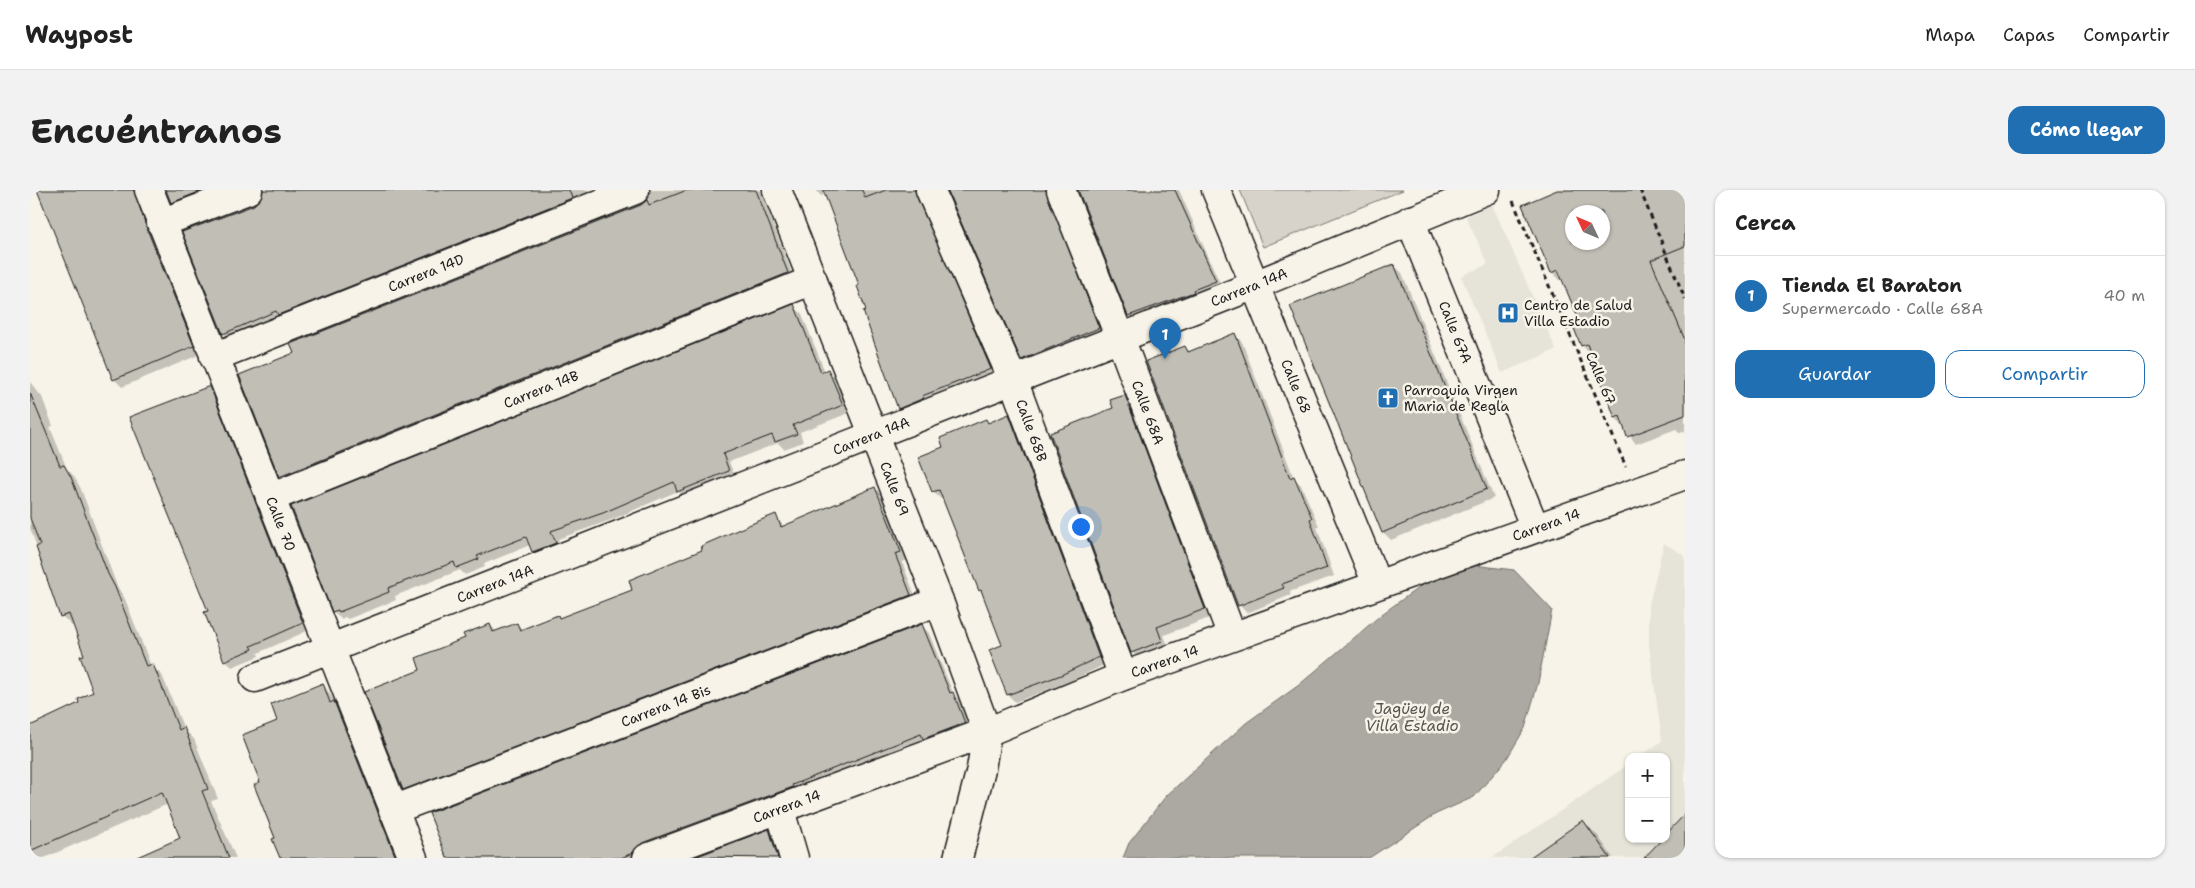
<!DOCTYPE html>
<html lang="es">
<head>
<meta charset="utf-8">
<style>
	:root { --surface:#fff; --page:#f2f2f2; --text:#222; --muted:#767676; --line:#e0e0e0; --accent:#1f6fb2 }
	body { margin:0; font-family:"Shantell Sans",sans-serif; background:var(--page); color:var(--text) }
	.controls { position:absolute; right:15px; bottom:15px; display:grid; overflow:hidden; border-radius:10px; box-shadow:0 1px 4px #0004 }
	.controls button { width:45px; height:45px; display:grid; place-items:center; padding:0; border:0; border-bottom:1px solid var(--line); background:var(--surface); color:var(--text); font:25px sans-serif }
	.compass { position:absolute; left:1535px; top:15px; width:45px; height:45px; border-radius:50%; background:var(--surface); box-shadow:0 1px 4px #0004; rotate:314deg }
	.you { position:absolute; left:1050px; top:336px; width:18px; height:18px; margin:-12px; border:4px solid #fff; border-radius:50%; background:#1a73e8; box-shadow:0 0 0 8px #1a73e833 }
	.badge { display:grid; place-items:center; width:32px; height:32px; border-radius:50%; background:var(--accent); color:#fff; font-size:16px; font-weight:700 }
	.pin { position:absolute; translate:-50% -41px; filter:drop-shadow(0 1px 2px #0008) }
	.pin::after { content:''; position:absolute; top:26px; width:18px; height:15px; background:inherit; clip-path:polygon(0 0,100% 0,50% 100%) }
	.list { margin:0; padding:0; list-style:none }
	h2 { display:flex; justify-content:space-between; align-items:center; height:65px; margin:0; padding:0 20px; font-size:21px }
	h2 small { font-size:16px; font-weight:400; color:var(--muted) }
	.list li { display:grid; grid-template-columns:32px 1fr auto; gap:15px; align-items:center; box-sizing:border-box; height:80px; padding:0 20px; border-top:1px solid var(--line) }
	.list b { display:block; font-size:19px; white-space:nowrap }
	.list p { margin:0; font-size:16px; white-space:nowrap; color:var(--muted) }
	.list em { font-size:16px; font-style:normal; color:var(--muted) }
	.actions { display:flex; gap:10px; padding:15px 20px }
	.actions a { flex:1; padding:11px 0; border:1px solid var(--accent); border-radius:15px; text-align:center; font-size:18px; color:var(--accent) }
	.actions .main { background:var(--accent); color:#fff }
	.map { position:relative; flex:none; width:1655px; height:668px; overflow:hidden; border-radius:15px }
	header { display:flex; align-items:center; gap:30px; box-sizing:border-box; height:70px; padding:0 25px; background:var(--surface); border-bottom:1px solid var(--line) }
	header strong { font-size:24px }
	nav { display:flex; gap:28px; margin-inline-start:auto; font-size:18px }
	.intro { display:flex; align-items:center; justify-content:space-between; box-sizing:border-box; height:120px; padding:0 30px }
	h1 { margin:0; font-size:35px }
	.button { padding:12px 22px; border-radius:15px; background:var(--accent); color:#fff; font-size:18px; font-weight:700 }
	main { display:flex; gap:30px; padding:0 30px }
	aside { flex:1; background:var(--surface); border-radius:15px; box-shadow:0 1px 4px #0004 }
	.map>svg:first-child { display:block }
</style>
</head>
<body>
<header>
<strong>Waypost</strong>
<nav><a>Mapa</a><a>Capas</a><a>Compartir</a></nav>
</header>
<div class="intro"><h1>Encuéntranos</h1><a class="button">Cómo llegar</a></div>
<main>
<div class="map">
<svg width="1655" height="668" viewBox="0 0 1655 668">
	<rect width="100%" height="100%" fill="#f7f3e8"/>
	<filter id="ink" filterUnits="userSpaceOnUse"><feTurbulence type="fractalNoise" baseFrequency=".02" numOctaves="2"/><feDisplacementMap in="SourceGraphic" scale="10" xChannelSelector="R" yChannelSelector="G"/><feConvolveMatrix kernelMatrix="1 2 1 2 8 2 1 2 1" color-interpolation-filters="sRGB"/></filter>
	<g filter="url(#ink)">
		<path fill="#e6e3d9" d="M1462 14 1526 160 1472 183 1431 86 1458 74 1436 27Z
			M1634 353 1655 366V668H1462L1599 574V649H1636V567H1609L1632 551 1619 456V414Z"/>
		<path fill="#d7d3cb" stroke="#7a7874" d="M1210 0H1373L1233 57Z"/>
		<path fill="#aca9a2" stroke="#72716c" d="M1444 375 1484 380 1522 420 1508 493 1495 538 1476 570 1444 607 1406 624 1339 668H1093L1099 653 1136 606 1216 533 1269 495 1352 424 1406 385Z"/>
		<path fill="#0003" fill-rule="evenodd" d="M9 0H113L171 164 92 197 84 189Z
			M136 0H201L150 20 142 12Z
			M234 0H589L201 151 194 143 225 15 231 11Z
			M621 0H730L765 91 258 294 250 287 210 185 266 164 611 16 618 11Z
			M786 0H893L967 186 876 225 869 218 831 96 796 4 791 6Z
			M918 0H1025L1075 145 1000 176 992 169Z
			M1049 0H1149L1192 98 1106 133 1099 125Z
			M1537 0H1655V241L1650 243 1646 239 1606 254 1586 228 1562 162 1559 163 1552 155 1550 128 1533 89 1530 90 1522 82ZM1542 22H1572V52H1542Z
			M1364 75 1372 83 1464 308 1361 350 1353 342Z
			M764 116 772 124 795 182 798 180 806 188 819 223 770 242 773 252 754 259 748 253 699 272 706 289 656 309 648 301 581 330 528 349 532 361 510 369 503 362 500 355 454 374 455 377 435 385 430 380 365 406 366 410 318 429 315 427 311 429 303 421Z
			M1205 145 1212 152 1264 288 1271 295 1289 336 1287 337 1304 386 1259 402 1261 405 1217 423 1209 415 1155 157 1160 162Z
			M0 192 12 207 23 236 20 237 37 279 44 286 51 299 87 396 95 409 121 476 132 485 154 539 164 549 188 609 181 611 206 668H109L152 648 138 614 14 668H0V537L51 514 65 503 55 466 44 435 42 436 32 426 0 338Z
			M179 197 186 204 279 440 228 463 229 466 202 477 195 470Z
			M1094 206 1102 214 1182 427 1134 445 1139 459 1110 470 1102 462 1085 219Z
			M979 226 986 233 1076 474 1038 492 985 512 978 505 961 461 973 456 954 404 950 400 913 308 911 309 903 302 890 267 914 257 956 230 959 234Z
			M845 298 853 306 878 370 872 372 888 413 382 607 374 599 392 481 436 449 460 435 467 442 487 434 493 440 527 426 530 429 604 401 674 361 745 326 754 337Z
			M892 436 899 443 914 481 924 505 930 510 942 541 611 668H418Z
			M293 494 311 520 370 668H252L225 596 232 593 249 532Z
			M1553 631 1568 646 1583 668H1501Z
			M739 641 746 648 752 668H665Z"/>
		<path fill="#c0beb5" stroke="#1c1c1c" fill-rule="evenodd" d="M7 0H104L117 39 164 156 83 190Z
			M136 0H174L141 13Z
			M233 0H539L542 8 248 125 246 121 193 144 152 42 224 15 230 9Z
			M657 0H726L758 83 249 287 209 185 264 163 260 154 611 15 617 10 619 15Z
			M793 0H832L835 8 856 0H885L961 179 892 206 894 208 868 219 833 121 836 120 827 96 829 95Z
			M917 0H1016L1069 138 991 170Z
			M1048 0H1145L1186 91 1163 100 1164 102 1098 126Z
			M1527 0H1655V56L1621 70 1655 150V225L1597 247 1590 226 1585 228 1557 154 1551 156 1541 131 1548 128 1528 80 1521 83 1492 15ZM1542 22H1572V52H1542Z
			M1364 74 1457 299 1352 343 1260 116Z
			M764 114 791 182 798 179 813 215 763 235 767 244 745 252 742 245 693 264 699 281 647 302 644 292 573 323 521 341 526 353 502 362 496 347 447 366 449 369 426 378 424 372 358 398 359 402 309 422 308 420 302 422 261 316Z
			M1205 143 1260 288 1264 286 1282 328 1280 329 1297 378 1252 394 1254 398 1208 416 1116 171 1155 156 1158 162Z
			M180 196 273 433 221 456 223 459 194 471 174 422 178 421 99 227Z
			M0 203 30 276 34 275 41 287 78 384 85 397 116 476 123 474 149 540 154 537 178 599 172 601 199 668H105L150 648 132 602 0 661V536L49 513 48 509 63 502 50 466 54 465 39 424 30 427 6 357 10 355 0 328Z
			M1095 205 1175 419 1127 437 1132 451 1101 463 1020 243 1083 218 1080 210Z
			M979 224 1069 467 1031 485 977 505 959 460 972 455 951 400 949 401 909 300 902 302 888 267 913 257 910 248 956 229 958 233Z
			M845 297 871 362 865 364 881 405 373 600 334 502 390 480 386 468 435 448 433 444 460 434 463 442 487 433 490 440 528 425 529 428 602 400 599 390 672 360 671 356 721 334 746 324 751 337Z
			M892 434 920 503 923 502 935 533 893 549 891 544 762 595 763 597 612 653 602 663 591 668H417L399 623Z
			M293 493 300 513 304 511 366 668H250L242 649 245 648 224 595 230 592 212 545 247 531 241 514Z
			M1655 624V668H1614L1632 649H1636V644Z
			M1553 630 1580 668H1499Z
			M739 639 748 668 665 667Z"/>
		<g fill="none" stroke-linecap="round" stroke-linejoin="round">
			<g stroke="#1c1c1c" stroke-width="31">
				<g id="minor">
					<path id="s1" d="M119 0 383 668"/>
					<path id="s2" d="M747 0 909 411 957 542"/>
					<path id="s3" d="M900 0 983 190 1093 486"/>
					<path id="s4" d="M1031 0 1090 148 1202 446"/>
					<path id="s5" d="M1186 0 1347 394"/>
					<path id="s6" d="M1380 30 1505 338"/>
					<path d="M131 33 218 0"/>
					<path id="s7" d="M184 167 605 0"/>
					<path id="s8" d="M240 308 783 90"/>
					<path id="s9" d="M225 488 1225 95 1456 0"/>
					<path id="s10" d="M363 620 909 411"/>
					<path d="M750 620 764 668"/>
					<path id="s11" d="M617 668 957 542 1093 486 1655 285"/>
					<path d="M928 668 951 579 957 542"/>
				</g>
			</g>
			<path stroke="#1c1c1c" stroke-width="3" stroke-dasharray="5 4" stroke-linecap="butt" d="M1610 0 1655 109
				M1483 11 1596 277"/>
			<use href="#minor" stroke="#f7f3e8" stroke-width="28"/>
		</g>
	</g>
	<defs>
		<g id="hospital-square" transform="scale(1.125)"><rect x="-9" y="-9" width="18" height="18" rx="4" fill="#1f6fb2" stroke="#f7f3e8"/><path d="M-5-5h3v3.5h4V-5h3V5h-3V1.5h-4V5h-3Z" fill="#fff"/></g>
		<g id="church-square" transform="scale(1.125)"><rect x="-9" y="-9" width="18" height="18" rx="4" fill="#1f6fb2" stroke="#f7f3e8"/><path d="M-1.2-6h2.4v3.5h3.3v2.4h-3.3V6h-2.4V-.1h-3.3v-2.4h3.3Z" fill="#fff"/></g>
	</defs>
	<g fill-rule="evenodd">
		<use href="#hospital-square" x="1478" y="123"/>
		<use href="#church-square" x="1358" y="208"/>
	</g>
	<g text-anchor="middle" stroke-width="5" stroke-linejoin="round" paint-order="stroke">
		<g font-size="14" fill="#1c1c1c" stroke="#f7f3e8">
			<text dy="5" stroke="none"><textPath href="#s7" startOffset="228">Carrera 14D</textPath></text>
			<text dy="5" stroke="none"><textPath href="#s9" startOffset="1068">Carrera 14A</textPath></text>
			<text dy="5" stroke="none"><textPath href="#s6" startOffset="121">Calle 67A</textPath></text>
			<text transform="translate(1571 188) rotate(67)" y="5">Calle 67</text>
			<text dy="5" stroke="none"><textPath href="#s5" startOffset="212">Calle 68</textPath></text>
			<text dy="5" stroke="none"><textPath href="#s8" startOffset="292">Carrera 14B</textPath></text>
			<text dy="5" stroke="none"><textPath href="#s4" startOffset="239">Calle 68A</textPath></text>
			<text dy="5" stroke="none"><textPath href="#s3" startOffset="261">Calle 68B</textPath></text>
			<text dy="5" stroke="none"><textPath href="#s9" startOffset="662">Carrera 14A</textPath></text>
			<text dy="5" stroke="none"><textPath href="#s2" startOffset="321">Calle 69</textPath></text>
			<text dy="5" stroke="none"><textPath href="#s1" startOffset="359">Calle 70</textPath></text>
			<text dy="5" stroke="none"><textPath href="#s11" startOffset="959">Carrera 14</textPath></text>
			<text dy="5" stroke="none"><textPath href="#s9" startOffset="258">Carrera 14A</textPath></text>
			<text dy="5" stroke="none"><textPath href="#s11" startOffset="554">Carrera 14</textPath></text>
			<text dy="5" stroke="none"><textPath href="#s10" startOffset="292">Carrera 14 Bis</textPath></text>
			<text dy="5" stroke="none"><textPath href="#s11" startOffset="149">Carrera 14</textPath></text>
		</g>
		<g font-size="14" fill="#1c1c1c" stroke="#f7f3e8" text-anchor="start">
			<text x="1494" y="120">Centro de Salud<tspan x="1494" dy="16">Villa Estadio</tspan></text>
			<text x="1374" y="205">Parroquia Virgen<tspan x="1374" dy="16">Maria de Regla</tspan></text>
		</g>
		<g font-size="15" font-style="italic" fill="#565452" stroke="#f7f3e8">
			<text x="1382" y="524">Jagüey de<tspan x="1382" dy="17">Villa Estadio</tspan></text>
		</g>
	</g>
</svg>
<div class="controls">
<button>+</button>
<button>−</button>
</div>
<svg class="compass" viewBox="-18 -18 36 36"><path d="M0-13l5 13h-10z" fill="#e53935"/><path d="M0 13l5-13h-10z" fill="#767676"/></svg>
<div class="you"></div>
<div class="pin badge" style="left:1135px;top:169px">1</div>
</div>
<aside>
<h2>Cerca<small></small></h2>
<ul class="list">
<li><span class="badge">1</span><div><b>Tienda El Baraton</b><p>Supermercado · Calle 68A</p></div><em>40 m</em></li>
</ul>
<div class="actions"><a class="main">Guardar</a><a>Compartir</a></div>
</aside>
</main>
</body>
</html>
